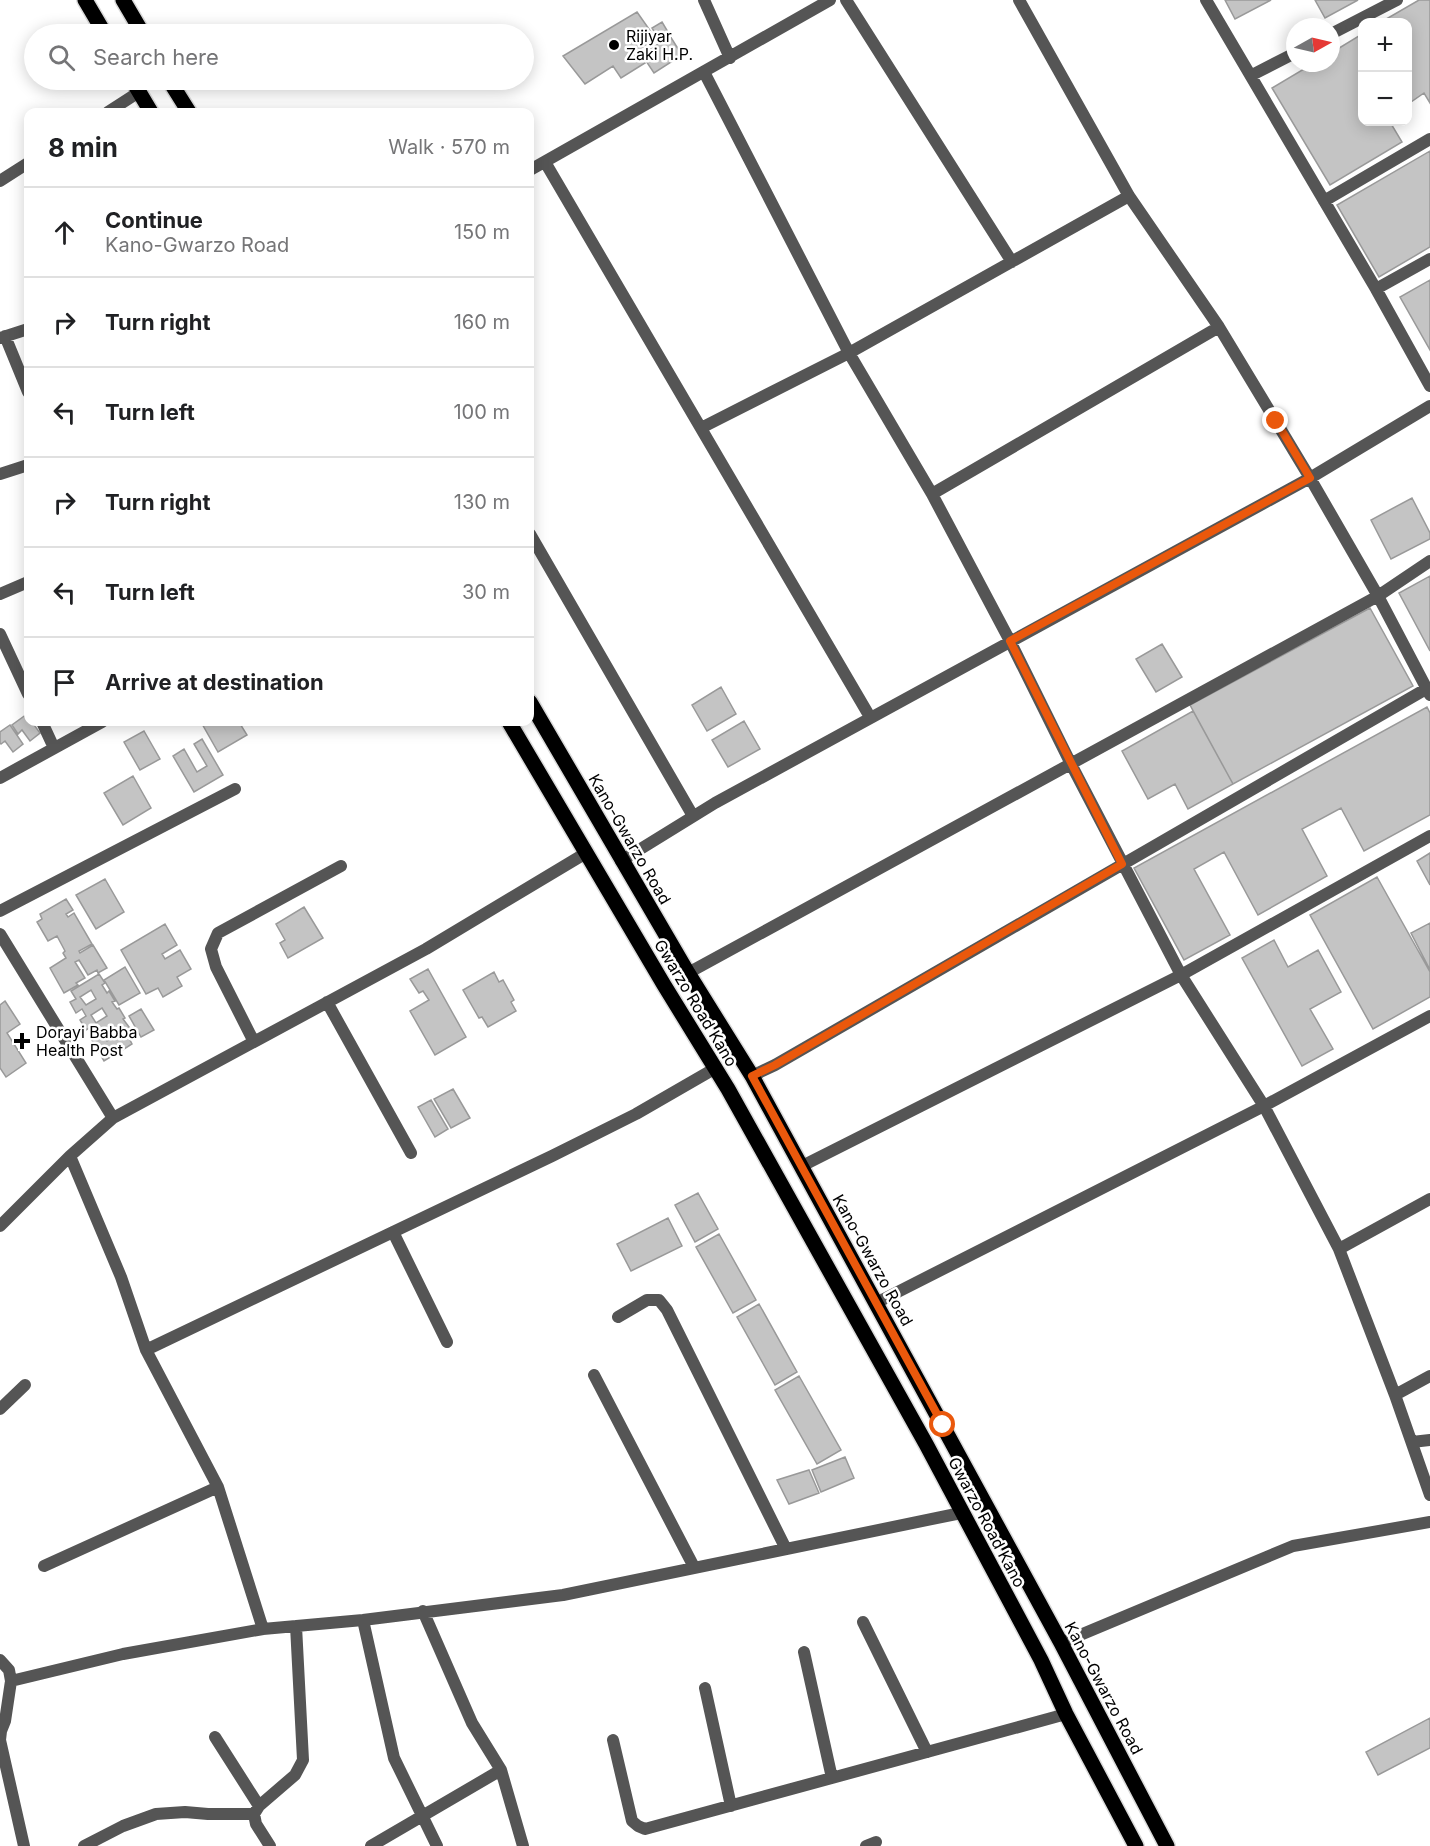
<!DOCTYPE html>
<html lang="en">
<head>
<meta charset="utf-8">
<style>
	:root { --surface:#fff; --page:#f2f2f2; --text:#202124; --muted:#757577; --line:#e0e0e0 }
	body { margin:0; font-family:Inter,sans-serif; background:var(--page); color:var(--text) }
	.controls { position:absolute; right:18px; top:18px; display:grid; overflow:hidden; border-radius:12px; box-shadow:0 3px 15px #0003 }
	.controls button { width:54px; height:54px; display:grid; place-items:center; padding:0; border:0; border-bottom:2px solid var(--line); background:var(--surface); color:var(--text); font:30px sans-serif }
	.compass { position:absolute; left:1286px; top:18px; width:54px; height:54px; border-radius:50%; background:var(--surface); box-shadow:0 3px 15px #0003; rotate:82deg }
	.stop { position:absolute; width:18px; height:18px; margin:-14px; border:4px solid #ea580c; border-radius:50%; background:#fff }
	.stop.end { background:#ea580c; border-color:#fff; box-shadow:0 2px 6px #0008 }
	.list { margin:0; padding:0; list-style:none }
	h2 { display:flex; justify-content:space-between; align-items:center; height:78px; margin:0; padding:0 24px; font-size:26px }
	h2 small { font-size:20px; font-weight:400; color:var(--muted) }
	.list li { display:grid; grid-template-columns:39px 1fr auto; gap:18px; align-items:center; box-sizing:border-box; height:90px; padding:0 24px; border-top:2px solid var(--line) }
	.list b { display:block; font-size:22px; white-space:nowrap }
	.list p { margin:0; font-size:20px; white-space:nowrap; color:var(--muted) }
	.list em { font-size:20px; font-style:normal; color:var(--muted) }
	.icon { flex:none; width:33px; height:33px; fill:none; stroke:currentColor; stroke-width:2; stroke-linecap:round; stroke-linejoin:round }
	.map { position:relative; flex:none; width:1430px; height:1846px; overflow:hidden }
	.search { position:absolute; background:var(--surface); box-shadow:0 3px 15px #0003; left:24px; top:24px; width:510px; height:66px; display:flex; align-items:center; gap:15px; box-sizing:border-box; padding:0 21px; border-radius:33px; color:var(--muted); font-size:22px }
	.panel { position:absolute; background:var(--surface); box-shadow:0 3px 15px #0003; left:24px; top:108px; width:510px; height:618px; border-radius:12px }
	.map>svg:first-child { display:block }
</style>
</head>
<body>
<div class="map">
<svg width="1430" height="1846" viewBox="0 0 1430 1846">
	<rect width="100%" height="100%" fill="#fff"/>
	<path fill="#c4c4c4" stroke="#999" stroke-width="1.5" fill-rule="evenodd" d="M1225 0H1271L1235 19Z
		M1315 0H1358L1325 18Z
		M1419 0H1430V103L1424 93 1408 104V22H1381Z
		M637 12 656 39 636 51 645 63 621 78 613 66 585 84 563 56Z
		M662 22 668 32 658 38 652 28Z
		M1362 34V122H1390L1402 142 1330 185 1272 88 1314 63H1331V53Z
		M670 36 682 55 654 73 642 55Z
		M1430 151V247L1379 277 1337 205Z
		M1430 280V350L1400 297Z
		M1412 498 1430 533V539L1391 559 1371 520Z
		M1430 576V651L1399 593Z
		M1370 608 1413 686 1233 784 1190 705Z
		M1162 644 1182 677 1156 692 1136 659Z
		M721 687 736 714 707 731 692 705Z
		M1427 707 1430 713V815L1364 851 1341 808 1302 829 1327 876 1258 915 1224 852 1194 869 1230 935 1184 960 1134 868Z
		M1193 711 1233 784 1188 809 1175 784 1148 799 1122 751Z
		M27 714 28 722H32L40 733 30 741 22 730 18 734 12 725Z
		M744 721 760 749 728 767 712 740Z
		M201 722H239L247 735 218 752Z
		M10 725 23 744 13 752 5 741 1 744 0 743V732Z
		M144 731 160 759 140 770 124 742Z
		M202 739 223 775 194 792 173 756 184 749 197 772 207 766 194 744Z
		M133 776 151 808 123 825 104 793Z
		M1430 853V885L1417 861Z
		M1377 877 1430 972V997L1373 1029 1310 915Z
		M105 879 124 912 96 929 76 895Z
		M66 899 73 910 66 914 68 917 74 913 92 944 79 951 80 953 93 945 107 968 98 973 97 970 88 975 79 960 75 962 85 978 76 983 78 985 64 993 50 968 66 958 63 953 65 951 57 936 48 941 37 922 42 919 40 914Z
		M304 907 323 938 288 958 280 943 285 940 276 924Z
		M1430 923V970L1411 933Z
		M165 924 177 945 162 954 165 959 180 950 191 969 177 977 182 986 163 997 158 988 146 994 121 950Z
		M1274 940 1288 967 1318 950 1341 992 1310 1009 1333 1049 1302 1066 1242 958Z
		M125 967 140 993 119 1005 104 980Z
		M428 969 466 1037 435 1055 410 1011 429 1000 423 991 419 993 410 979Z
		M494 972 499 982 503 980 514 1000 511 1002 516 1011 488 1027 482 1017 479 1018 463 990Z
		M99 974 105 983 102 985 107 993 109 991 115 1001 112 1002 117 1009 119 1008 125 1018 123 1019 135 1035 129 1038 132 1044 118 1053 116 1048 109 1052 112 1056 104 1061 90 1037 97 1033 93 1026 86 1030 80 1020 86 1016 82 1009 76 1013 70 1002 76 999 71 991ZM91 990 96 999 86 1005 80 997ZM102 1008 107 1016 96 1023 91 1015ZM112 1026 117 1034 107 1041 102 1033Z
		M5 1001 20 1024 7 1033 26 1063 6 1077 0 1068V1005Z
		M141 1009 154 1030 141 1037 129 1016Z
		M453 1089 470 1118 451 1128 434 1099Z
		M431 1100 448 1129 435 1137 418 1107Z
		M698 1193 718 1229 695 1242 675 1205Z
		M668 1218 682 1246 631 1271 617 1244Z
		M719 1234 756 1300 733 1313 696 1247Z
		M759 1304 797 1372 775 1385 737 1317Z
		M799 1376 841 1450 817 1464 775 1390Z
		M845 1457 854 1478 821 1492 812 1470Z
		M809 1470 819 1493 789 1504 777 1480Z
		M1430 1718V1748L1378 1775 1366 1752Z"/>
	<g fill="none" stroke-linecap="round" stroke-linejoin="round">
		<g stroke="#dbdbdb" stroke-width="18">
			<path id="primary" d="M85 0 105 34
				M123 0 143 34
				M132 80 151 112
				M169 80 189 112
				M530 702 688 973 752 1076 1061 1643 1167 1846
				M509 722 664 985 728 1089 926 1444 1041 1660 1066 1714 1136 1846"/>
		</g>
		<path stroke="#555" stroke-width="12" d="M704 0 730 58
			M846 0 1012 262
			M1019 0 1129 196 1219 327 1310 478 1378 596 1430 695
			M1206 0 1376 289 1430 386
			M1331 34 1397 0
			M704 72 849 353 932 494 1010 641 1071 764 1181 975 1264 1106 1339 1249 1395 1395 1430 1495
			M1252 75 1295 53
			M108 112 139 92
			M545 162 870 717
			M530 170 830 0
			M0 181 28 163
			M1324 201 1430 139
			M1376 289 1430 259
			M5 336 28 392
			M0 338 28 329
			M701 428 849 353 1129 196
			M0 474 28 465
			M932 494 1219 327
			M530 534 693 816
			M0 594 28 582
			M0 634 28 694
			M42 722 54 748
			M0 778 102 722
			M621 861 715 803 1310 478 1430 406
			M0 911 235 789
			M0 934 113 1118
			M688 973 1378 596 1430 561
			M327 1002 411 1153
			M254 1042 216 967 211 949 218 933 341 866
			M752 1076 775 1065 1426 689
			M70 1156 121 1277 146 1350 218 1487 263 1629
			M802 1166 1181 975 1430 836
			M0 1226 70 1156 113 1118 426 949 586 853
			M393 1232 447 1342
			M1339 1249 1430 1199
			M876 1303 1264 1106 1430 1016
			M618 1317 647 1300H659L667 1310 786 1549
			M146 1350 552 1156 636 1114 714 1069
			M594 1375 694 1567
			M1395 1395 1430 1376
			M0 1409 25 1385
			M1412 1442 1430 1440
			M44 1566 218 1487
			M423 1611 472 1723 501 1770 523 1846
			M363 1620 394 1758 437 1846
			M863 1622 927 1752
			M1061 1643 1293 1546 1430 1522
			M804 1652 832 1778
			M0 1660 9 1670 11 1681 5 1721 1 1731 0 1740 24 1846
			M11 1681 123 1654 263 1629 363 1620 563 1595 961 1513
			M705 1688 731 1806
			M215 1737 259 1806
			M613 1740 632 1821 638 1826 645 1829 1066 1714
			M84 1846 123 1826 156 1814 185 1812 208 1814H254
			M270 1846 256 1824 254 1814 259 1806 295 1775 303 1760 296 1626
			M371 1846 501 1770
			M866 1846 876 1842"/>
		<use href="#primary" stroke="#000" stroke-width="15"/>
	</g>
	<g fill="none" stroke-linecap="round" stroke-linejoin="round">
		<path stroke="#ea580c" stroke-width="8" d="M943 1425 752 1076 775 1065 1122 864 1010 641 1310 478 1276 421"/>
	</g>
	<g fill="#000" stroke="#fff" stroke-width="2">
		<circle cx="614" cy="45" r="6"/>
		<path d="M19 1032h6v6h6v6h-6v6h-6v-6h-6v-6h6z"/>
	</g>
	<g text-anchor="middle" stroke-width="5" stroke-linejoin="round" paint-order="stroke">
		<g font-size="16" fill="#000" stroke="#fff" text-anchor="start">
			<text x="626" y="42">Rijiyar<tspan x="626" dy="18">Zaki H.P.</tspan></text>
			<text x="36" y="1038">Dorayi Babba<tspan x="36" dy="18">Health Post</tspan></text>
		</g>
		<g font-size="16" fill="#000" stroke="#fff">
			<text transform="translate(630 839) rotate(60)" y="6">Kano-Gwarzo Road</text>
			<text transform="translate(696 1003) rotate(59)" y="6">Gwarzo Road Kano</text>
			<text transform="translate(873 1260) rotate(61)" y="6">Kano-Gwarzo Road</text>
			<text transform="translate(987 1522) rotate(62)" y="6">Gwarzo Road Kano</text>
			<text transform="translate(1104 1688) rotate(62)" y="6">Kano-Gwarzo Road</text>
		</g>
	</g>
</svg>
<div class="controls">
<button>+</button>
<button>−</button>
</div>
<svg class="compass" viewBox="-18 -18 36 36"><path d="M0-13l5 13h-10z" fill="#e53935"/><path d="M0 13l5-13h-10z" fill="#757577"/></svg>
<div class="stop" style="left:943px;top:1425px"></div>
<div class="stop end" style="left:1276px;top:421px"></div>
<div class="search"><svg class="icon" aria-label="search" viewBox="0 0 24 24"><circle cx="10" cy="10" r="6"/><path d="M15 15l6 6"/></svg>Search here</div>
<section class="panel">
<h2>8 min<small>Walk · 570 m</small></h2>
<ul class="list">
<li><svg class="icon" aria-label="ahead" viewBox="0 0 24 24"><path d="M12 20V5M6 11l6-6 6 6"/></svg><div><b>Continue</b><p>Kano-Gwarzo Road</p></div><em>150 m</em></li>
<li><svg class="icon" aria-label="right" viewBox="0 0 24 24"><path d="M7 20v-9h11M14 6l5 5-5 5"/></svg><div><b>Turn right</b></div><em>160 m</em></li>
<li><svg class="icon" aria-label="left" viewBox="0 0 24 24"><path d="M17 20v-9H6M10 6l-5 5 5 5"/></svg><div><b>Turn left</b></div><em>100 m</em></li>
<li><svg class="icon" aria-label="right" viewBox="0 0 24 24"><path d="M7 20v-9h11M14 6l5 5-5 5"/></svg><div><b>Turn right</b></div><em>130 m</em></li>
<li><svg class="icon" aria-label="left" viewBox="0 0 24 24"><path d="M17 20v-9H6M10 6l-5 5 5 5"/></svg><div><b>Turn left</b></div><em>30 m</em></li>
<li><svg class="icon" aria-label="arrive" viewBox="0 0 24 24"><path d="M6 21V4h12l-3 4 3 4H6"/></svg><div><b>Arrive at destination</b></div></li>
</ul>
</section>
</div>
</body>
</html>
